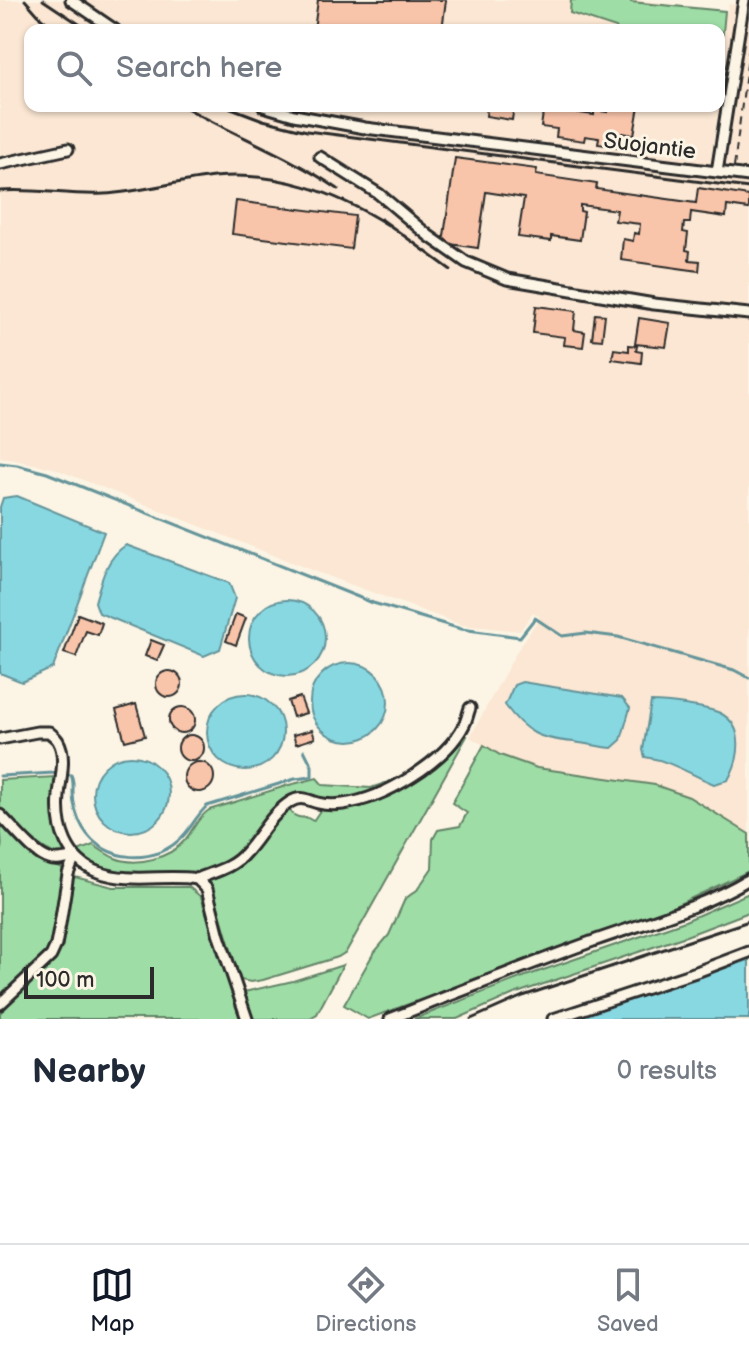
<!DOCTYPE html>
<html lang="en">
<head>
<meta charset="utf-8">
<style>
	:root { --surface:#fff; --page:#f2f2f3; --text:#1f2937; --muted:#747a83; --line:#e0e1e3; --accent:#111827 }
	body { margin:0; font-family:"Balsamiq Sans",sans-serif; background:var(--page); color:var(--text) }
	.scale { position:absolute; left:24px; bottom:20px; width:130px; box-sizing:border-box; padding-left:8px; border:4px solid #2b2b2b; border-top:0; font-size:22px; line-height:28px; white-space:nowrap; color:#2b2b2b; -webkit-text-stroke:6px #fcf5e5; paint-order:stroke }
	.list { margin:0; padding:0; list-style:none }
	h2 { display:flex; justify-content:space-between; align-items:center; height:104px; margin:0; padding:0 32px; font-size:34px }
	h2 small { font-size:26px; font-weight:400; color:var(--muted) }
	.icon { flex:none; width:44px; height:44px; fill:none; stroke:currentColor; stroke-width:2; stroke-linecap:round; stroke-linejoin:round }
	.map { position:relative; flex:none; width:749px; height:1019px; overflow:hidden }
	.search { position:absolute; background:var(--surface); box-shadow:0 2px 6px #0004; left:24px; right:24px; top:24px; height:88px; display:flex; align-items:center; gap:20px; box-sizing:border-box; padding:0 28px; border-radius:16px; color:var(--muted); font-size:30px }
	.sheet { height:224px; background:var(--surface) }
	nav { display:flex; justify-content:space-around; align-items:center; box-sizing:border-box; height:112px; border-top:2px solid var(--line); background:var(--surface); font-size:22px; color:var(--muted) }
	nav a { display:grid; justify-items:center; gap:4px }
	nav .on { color:var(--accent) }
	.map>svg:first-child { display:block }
</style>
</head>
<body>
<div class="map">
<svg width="749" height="1019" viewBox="0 0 749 1019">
	<rect width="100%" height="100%" fill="#fcf5e5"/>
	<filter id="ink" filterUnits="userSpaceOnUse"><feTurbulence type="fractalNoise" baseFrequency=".0125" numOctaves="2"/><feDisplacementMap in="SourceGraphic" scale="16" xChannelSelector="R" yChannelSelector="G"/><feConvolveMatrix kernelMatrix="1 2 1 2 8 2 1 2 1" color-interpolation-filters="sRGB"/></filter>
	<g filter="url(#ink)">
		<path fill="#fbe7d3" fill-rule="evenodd" d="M0 0H636L727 11 729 4 739 5 740 0H749V834L689 797 655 785 537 768 500 755 470 737 517 651 540 617 533 612 520 631 462 625 316 572 53 468 0 457ZM30 30H719V106H30Z"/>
		<path fill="#9edda6" stroke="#648468" stroke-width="2" d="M571 0H630L631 2 725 11 719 76V30H617L616 28 570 13Z
			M461 734 467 736 346 952 338 957 263 980 251 982 240 980 212 887 208 880C221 875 236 868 246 858 262 842 272 823 288 808 293 815 297 819 306 817L313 821 321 809 327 807 400 787Z
			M484 745 500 755 537 768 655 785 689 797 749 834V871L675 906 368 1019 344 1005 373 954 389 935 405 899 417 890 432 868 433 839 438 830 460 826 467 813 452 803Z
			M405 776C381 788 357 801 330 801 314 801 311 792 292 796L236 860 201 875 180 873 120 874 102 869 86 862 75 852 93 845C100 849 107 855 115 858 137 867 170 858 185 840 194 829 197 818 209 810L289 785 317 778 323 785 371 788Z
			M55 777C54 803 52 833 66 855 44 858 16 822 0 808V780Z
			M0 822 44 863 61 868 64 872 54 937 45 955 0 1001V855C4 844 0 834 0 822Z
			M71 876 113 887H189L201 897 240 1019H0V1013L57 955 65 926Z
			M749 893V912L686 936 514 994 457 1019H414L523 977 685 921Z
			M343 965 317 1014 308 1019H253L244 992 293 981Z"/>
		<path fill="#88d8e2" stroke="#639399" stroke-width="2" d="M17 496 104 532 53 668 22 682 0 673V507L3 498Z
			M126 545 229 583 235 598 220 649 204 656 99 613 95 602C101 581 106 558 126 545Z
			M249 638a38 38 0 1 1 76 0a38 38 0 1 1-76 0Z
			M310 702a39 39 0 1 1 78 0a39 39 0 1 1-78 0Z
			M522 682 622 698 630 708 621 740 612 748C599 747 587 744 574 742 540 739 526 734 505 705L514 685Z
			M207 732a38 38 0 1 1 76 0a38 38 0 1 1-76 0Z
			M651 702C666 702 707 707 720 713 746 726 740 759 728 780L714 784C689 774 672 761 645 757L643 750Z
			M93 794a38 38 0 1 1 76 0a38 38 0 1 1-76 0Z
			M749 960V1019H571Z"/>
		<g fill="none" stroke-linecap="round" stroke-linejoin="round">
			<path stroke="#639399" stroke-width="3" d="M0 463 17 465 47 473 373 603 461 629 520 637 535 618 562 636 586 633 618 637 734 670 749 678
				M0 776 54 773 71 775C74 781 73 785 73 793 73 804 77 818 83 828 104 864 157 866 184 835 192 826 197 815 207 806L295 779 312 777V766L304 750"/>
		</g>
		<path fill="#f9c5aa" stroke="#2b2b2b" stroke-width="2" d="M318 0H446L442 30H314Z
			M487 106H514L512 120 486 116Z
			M544 106H559L558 110 594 115V110L608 112 609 106 627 109V106H639L634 135 622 133 620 147 598 144 599 138 585 136 584 141 556 137 557 129 541 127Z
			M455 158 537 169 536 175 597 184 596 189 696 203 698 188 749 196V209L727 206 726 217 691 212 690 223H684L683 232 688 233 686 250 690 251 689 260 700 261 699 271 621 260 623 239 633 241 634 233 639 234 640 224 615 221 617 210 580 205V211L584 212 580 240 551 236V241L518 237 524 198 486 192 478 248 443 243Z
			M236 201 355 216 351 249 232 234Z
			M536 306 576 311 574 330 585 332 583 347 564 345 565 337 533 333Z
			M595 314 605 315 602 340 592 339Z
			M639 318 670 323 666 347 635 344Z
			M629 345 637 346 636 351 642 352 641 363 612 359 614 349 629 351Z
			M78 614 102 623 98 635 86 631 76 657 64 653Z
			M236 614 246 618 236 645 226 641Z
			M151 640 164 645 157 661 145 656Z
			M156 684a13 13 0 1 1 26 0a13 13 0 1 1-26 0Z
			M300 697 306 713 293 717 288 701Z
			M136 704 145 736 125 741 116 710Z
			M169 720a13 13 0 1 1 26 0a13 13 0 1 1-26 0Z
			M312 730 315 738 296 744 293 735Z
			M178 748a13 13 0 1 1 26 0a13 13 0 1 1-26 0Z
			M184 777a15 15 0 1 1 30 0a15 15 0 1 1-30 0Z"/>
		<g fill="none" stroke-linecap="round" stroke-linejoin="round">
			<g stroke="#2b2b2b" stroke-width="15">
				<path id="minor" d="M71 0 115 30
					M263 106 294 115 365 128 749 176
					M320 157 379 194 429 236 466 262 507 279 654 304 749 314
					M0 164 68 149
					M717 172 744 0
					M0 739 37 732H49C52 735 56 737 58 741 67 756 60 780 59 796 56 827 67 861 98 872 131 884 164 874 197 879L207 889 219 936 247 1019
					M0 815C13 827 33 854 49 859 57 862 66 859 75 857
					M197 879C213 872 233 868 245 853 260 837 270 815 290 802 301 795 307 800 318 803 326 805 335 805 343 804 384 799 445 762 464 725 467 720 468 713 470 708
					M0 1004 51 956 56 945 60 924 68 874 75 857
					M390 1019C458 992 527 965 596 940 647 922 703 907 749 879
					M553 1019 699 971 749 952"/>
			</g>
			<path stroke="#2b2b2b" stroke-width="2" stroke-dasharray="8 6" stroke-linecap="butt" d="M734 167 749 49"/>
			<use href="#minor" stroke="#fcf5e5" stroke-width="9"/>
			<path stroke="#2b2b2b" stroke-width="3" d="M25 0 40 17 56 30
				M43 0 88 30
				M183 106C234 135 290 156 338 189
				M226 106 263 120 307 131 749 188
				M0 191C35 188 69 196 104 194 141 192 177 181 214 177 278 171 335 192 388 225
				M381 219 451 270
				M471 1019 523 996 749 921"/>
		</g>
	</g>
	<g text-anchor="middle" stroke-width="6" stroke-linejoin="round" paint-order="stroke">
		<g font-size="22" fill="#2b2b2b" stroke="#fcf5e5">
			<text transform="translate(650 145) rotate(7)" y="8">Suojantie</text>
		</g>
	</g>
</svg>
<div class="scale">100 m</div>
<div class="search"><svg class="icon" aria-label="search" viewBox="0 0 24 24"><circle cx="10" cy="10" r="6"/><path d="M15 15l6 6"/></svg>Search here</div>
</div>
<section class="sheet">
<h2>Nearby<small>0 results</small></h2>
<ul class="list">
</ul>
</section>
<nav>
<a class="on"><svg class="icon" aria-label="map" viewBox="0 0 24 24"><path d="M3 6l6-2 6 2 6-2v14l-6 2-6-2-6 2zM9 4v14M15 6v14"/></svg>Map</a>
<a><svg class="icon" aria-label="directions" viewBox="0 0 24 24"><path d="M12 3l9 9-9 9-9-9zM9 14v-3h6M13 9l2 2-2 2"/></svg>Directions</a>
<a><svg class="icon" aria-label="saved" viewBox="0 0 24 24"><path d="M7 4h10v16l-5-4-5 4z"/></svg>Saved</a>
</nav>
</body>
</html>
